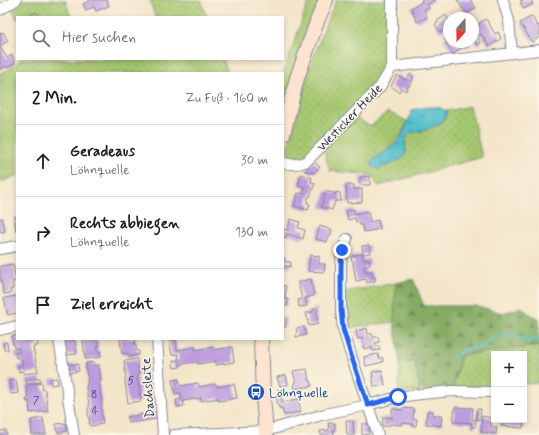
<!DOCTYPE html>
<html lang="de">
<head>
<meta charset="utf-8">
<style>
	:root { --surface:#fff; --page:#f2f2f2; --text:#202124; --muted:#757577; --line:#e0e0e0 }
	body { margin:0; font-family:Mynerve,sans-serif; background:var(--page); color:var(--text) }
	.controls { position:absolute; right:12px; bottom:12px; display:grid; overflow:hidden; border-radius:0px; box-shadow:0 2px 6px #0003 }
	.controls button { width:36px; height:36px; display:grid; place-items:center; padding:0; border:0; border-bottom:1px solid var(--line); background:var(--surface); color:var(--text); font:20px sans-serif }
	.compass { position:absolute; left:443px; top:12px; width:36px; height:36px; border-radius:50%; background:var(--surface); box-shadow:0 2px 6px #0003; rotate:200deg }
	.stop { position:absolute; width:12px; height:12px; margin:-9px; border:3px solid #2563eb; border-radius:50%; background:#fff }
	.stop.end { background:#2563eb; border-color:#fff; box-shadow:0 1px 4px #0008 }
	.list { margin:0; padding:0; list-style:none }
	h2 { display:flex; justify-content:space-between; align-items:center; height:52px; margin:0; padding:0 16px; font-size:17px }
	h2 small { font-size:13px; font-weight:400; color:var(--muted) }
	.list li { display:grid; grid-template-columns:26px 1fr auto; gap:12px; align-items:center; box-sizing:border-box; height:72px; padding:0 16px; border-top:1px solid var(--line) }
	.list b { display:block; font-size:15px; white-space:nowrap }
	.list p { margin:0; font-size:13px; white-space:nowrap; color:var(--muted) }
	.list em { font-size:13px; font-style:normal; color:var(--muted) }
	.icon { flex:none; width:22px; height:22px; fill:none; stroke:currentColor; stroke-width:2; stroke-linecap:round; stroke-linejoin:round }
	.map { position:relative; flex:none; width:539px; height:435px; overflow:hidden }
	.search { position:absolute; background:var(--surface); box-shadow:0 2px 6px #0003; left:16px; top:16px; width:268px; height:44px; display:flex; align-items:center; gap:10px; box-sizing:border-box; padding:0 14px; border-radius:0px; color:var(--muted); font-size:15px }
	.panel { position:absolute; background:var(--surface); box-shadow:0 2px 6px #0003; left:16px; top:72px; width:268px; height:268px; border-radius:0px }
	.map>svg:first-child { display:block }
</style>
</head>
<body>
<div class="map">
<svg width="539" height="435" viewBox="0 0 539 435">
	<defs>
		<pattern id="grass-dots" width="8" height="8" patternUnits="userSpaceOnUse"><rect width="8" height="8" fill="#a6c770"/><path d="M2 2h.1M6 6h.1" fill="none" stroke="#8eab63" stroke-width="1.8" stroke-linecap="round"/></pattern>
		<pattern id="forest-firs" width="22" height="20" patternUnits="userSpaceOnUse"><rect width="22" height="20" fill="#84ac62"/><path d="M5 1l3.5 6h-7zM16 11l3.5 6h-7z" fill="#6b8c54"/></pattern>
		<pattern id="water-ripples" width="26" height="14" patternUnits="userSpaceOnUse"><rect width="26" height="14" fill="#53c0cb"/><path d="M2 4q2-2 4 0t4 0M15 11q2-2 4 0t4 0" fill="none" stroke="#449ca8"/></pattern>
	</defs>
	<rect width="100%" height="100%" fill="#fcf5e5"/>
	<filter id="ink" filterUnits="userSpaceOnUse"><feTurbulence type="fractalNoise" baseFrequency=".025" numOctaves="2"/><feDisplacementMap in="SourceGraphic" scale="8" xChannelSelector="R" yChannelSelector="G"/><feConvolveMatrix kernelMatrix="1 2 1 2 8 2 1 2 1" color-interpolation-filters="sRGB"/></filter>
	<filter id="wash" filterUnits="userSpaceOnUse"><feTurbulence type="fractalNoise" baseFrequency=".012" numOctaves="4" result="noise"/><feDisplacementMap in="SourceGraphic" scale="16" xChannelSelector="R" yChannelSelector="G"/><feGaussianBlur stdDeviation="0.9" result="paint"/><feColorMatrix in="noise" values="0 0 0 0 0 0 0 0 0 0 0 0 0 0 0 0 0 1.4 0 .05"/><feComposite in="paint" operator="in"/></filter>
	<g filter="url(#wash)">
		<rect width="100%" height="100%" fill="#f3e5c9"/>
		<path fill="url(#grass-dots)" stroke="#607b67" d="M22 0H65L71 17H17V20L11 5Z
			M150 0H201L207 17H155Z
			M310 0H320L283 108V74L306 9Z
			M336 0H390V66L378 86 302 160H293L289 155 287 150 299 108 308 73 326 23Z
			M22 59H223L228 73H17V176L0 182V73L8 70Z
			M470 106 482 157 378 186 372 175 330 171 323 147 351 116 371 126 388 112 407 121C402 136 399 139 387 150L406 152 405 143 406 137 411 132 423 131 445 117 447 111Z
			M396 283 394 322 347 328 343 292Z
			M539 346V383L524 384V354H494V386L453 388 461 355Z
			M415 361 420 391 398 395 400 363Z"/>
		<path fill="url(#forest-firs)" stroke="#506e60" d="M413 279 424 306H477L503 313 522 307C527 312 532 317 539 318V346L461 355 453 388 420 391 415 361 400 363 394 322 396 283Z"/>
		<path fill="url(#water-ripples)" stroke="#377894" d="M426 107H438L447 111 445 117 440 124 423 131 411 132 406 137 405 143 406 152 403 158 396 162 378 169 373 167 371 163C379 154 391 150 399 140 405 132 408 120 412 110Z"/>
		<g fill="none" stroke-linecap="round" stroke-linejoin="round">
			<path stroke="#53c0cb" stroke-width="2.5" d="M453 357 466 349 480 347 498 335H513L530 341 539 338"/>
		</g>
		<g id="blocks">
			<path fill="#bc9bdf" d="M91 0H107L109 6 96 11 94 7 86 10 83 4Z
				M421 0H436L427 4 429 8 424 10 427 17 417 22 411 8 422 2Z
				M457 0H471L476 8 466 14Z
				M520 0H531L533 4 524 9 520 3 522 2Z
				M37 12 39 17H23Z
				M446 15 449 20V27L440 32 435 24 438 23 437 21Z
				M532 16 537 26 539 25V37L532 42 520 23Z
				M486 19 495 34 498 32 501 39 489 46 481 34 477 36 481 43 477 45 473 39V34H474L473 28 480 25 479 23Z
				M3 32 8 41 0 46 7 58 12 55 15 63 7 68 6 66 0 70V34Z
				M449 36V42H469L470 45 465 48 464 46 453 54 444 39Z
				M410 74 414 77 406 91 401 88 399 92 391 86 397 75 406 80Z
				M314 162 320 167 314 173 305 171Z
				M301 174 312 178 311 182 315 183 310 197H308L307 203 310 204 308 210 294 206 298 193 303 194 305 187 298 185Z
				M370 176V185H360V177Z
				M346 185H354V189H362V202L347 203Z
				M326 191 336 194 337 192 340 193 341 201H335L332 210 321 207Z
				M354 209 355 214 368 211 370 222 378 220 380 229 364 232 362 225H360L359 222H356L355 218 348 220 346 211Z
				M14 217H17V231H16Z
				M0 218H2L4 226H5L4 227 5 231 2 232 0 231Z
				M290 219 300 222 298 228 305 230 303 239 287 234 286 238 283 237V229L288 230Z
				M320 226 332 230 331 235 329 236 327 242 316 239Z
				M369 245 370 253 363 254 362 246Z
				M362 254 363 260 369 259 370 265 364 267 365 272 371 271 373 277H375V281L367 283 366 279 356 281 353 264H354L353 261H352L351 256Z
				M310 255 319 256V264H325L324 272 308 271Z
				M283 257 285 258V262H291L290 267 283 266Z
				M13 264 16 281 12 282 13 289H10L11 293 4 294 0 276V266Z
				M311 279 314 296 305 298 307 306 299 307 298 300 302 299 298 282Z
				M283 285 286 286 285 299H288L287 306H283Z
				M17 296V313L8 315 4 298Z
				M315 308 317 309 318 311 316 313 318 324 309 326 306 313 313 312V309Z
				M283 317 286 318 285 328 283 327Z
				M304 327 306 335 296 337 297 328Z
				M367 328 368 334H372L373 337H378L379 342 375 343 376 346H379L380 350 373 351 372 348 364 349 362 338 358 339 356 331Z
				M17 335V339H25V341L37 340 38 345 33 347 38 372 24 374V371L19 372 18 366 23 365 22 361H21L20 358H16L15 353 20 352 19 348 15 349 14 344H13L12 336Z
				M83 339H96L97 341H98L99 347H97L98 351H100L101 357 85 359Z
				M120 339H135L136 342H134L135 345H136L137 351H139V355L128 357V353L122 354Z
				M75 340 77 354 66 355 64 341Z
				M176 340 177 350 195 347V350L213 347 214 350 232 347 234 362 216 365V361L198 364 197 362 180 364V367L174 368 173 361 179 360 178 354 172 355 169 341Z
				M7 342 8 350H4L3 343Z
				M378 354 379 358H383V362L366 366 364 357Z
				M137 359 139 376H137L141 401 128 403 125 382V378H126L124 361Z
				M93 362 94 366 99 365 101 381 99 382 102 406 101 407 103 424 90 426 88 412V409L89 408V404L86 388 88 379 86 371V363Z
				M78 364 79 371 68 373 67 365Z
				M307 369 309 380H310L312 386 295 389 294 383H296L293 371Z
				M382 370 385 385 374 387 372 372Z
				M286 375 288 385 280 386 277 377Z
				M40 378 41 382 27 384 26 380Z
				M57 378 58 384 51 385 50 379Z
				M179 379 180 386 198 383 199 387 216 384 217 387 234 384 237 398 219 401V398L201 401V398L183 401 184 406 177 407 176 400 182 399 181 393 175 394 172 380Z
				M16 380 18 393 11 394 9 381Z
				M42 383 43 390H45L48 411 30 413 29 401 27 402 26 398H28L26 386Z
				M281 397 283 402 298 399 301 412 284 415 282 408H279L276 398Z
				M455 407 473 408 472 420H476L475 427H471L472 423 453 422Z
				M403 408 414 409 413 419H417L416 426H412V424L402 423V425L390 424 389 426H382L383 417 392 418V409L403 410Z
				M477 409H481L480 420 476 419Z
				M427 411H433V415L442 416 441 426 426 424Z
				M156 412 157 419 128 423 127 417Z
				M482 416 492 418 491 427H497L496 434 481 432Z
				M43 418 46 435H32L31 420Z
				M501 420H524L523 428 501 426Z
				M346 421H353L354 435H347Z
				M66 423 67 431 58 433 56 424Z
				M328 423H335V430H333L334 435H321L320 431 329 430Z
				M362 424H369V434L362 435Z
				M6 430 7 435H0V431Z"/>
		</g>
	</g>
	<g filter="url(#ink)">
		<use href="#blocks" fill-opacity="0" stroke="#878a94" stroke-width="1"/>
		<g fill="none" stroke-linecap="round" stroke-linejoin="round">
			<g stroke="#878a94" stroke-width="12">
				<path id="street" d="M503 0 509 21 512 53
					M0 10 16 0
					M392 67 539 50
					M283 163C292 165 299 165 307 161L380 87 392 67V0
					M347 239 342 250 341 266V310L343 329 351 355 378 435
					M0 249 17 246
					M0 330 17 326
					M59 339 74 435
					M157 339 163 435
					M174 435 266 431 325 414 368 405 398 397 421 394 452 391 491 392"/>
			</g>
			<g stroke="#878a94" stroke-width="16">
				<path id="secondary" d="M283 134 297 78 318 19 326 0
					M261 339 263 394 266 435"/>
			</g>
			<use href="#street" stroke="#fff" stroke-width="10"/>
			<use href="#secondary" stroke="#fde4d0" stroke-width="14"/>
		</g>
	</g>
	<g fill="none" stroke-linecap="round" stroke-linejoin="round" filter="url(#ink)">
		<path stroke="#2563eb" stroke-width="5" d="M342 250 341 266V310L343 329 351 355 368 405 398 397"/>
	</g>
	<defs>
		<g id="bus-disc" transform="scale(0.9)"><circle r="9.5" fill="#1a4fb4" stroke="#fcf5e5"/><path d="M-5-6H5V4H4V6H2V4H-2V6H-4V4H-5ZM-3.5-4V0h7V-4ZM-3.5 1.2v1.5H-2V1.2ZM2 1.2v1.5H3.5V1.2Z" fill="#fff"/></g>
	</defs>
	<g fill-rule="evenodd">
		<use href="#bus-disc" x="256" y="392"/>
	</g>
	<g text-anchor="middle" stroke-width="3" stroke-linejoin="round" paint-order="stroke">
		<g font-size="11" fill="#434a7e">
			<text x="131" y="384">5</text>
			<text x="94" y="398">8</text>
			<text x="36" y="404">7</text>
			<text x="95" y="414">4</text>
		</g>
		<g font-size="13" fill="#1b2f5e" stroke="#fcf5e5">
			<text transform="translate(349 117) rotate(-46)" y="5">Westicker Heide</text>
			<text transform="translate(147 388) rotate(-94)" y="5">Dachsleite</text>
		</g>
		<g font-size="13" fill="#164399" stroke="#fcf5e5" text-anchor="start">
			<text x="269" y="397">Löhnquelle</text>
		</g>
	</g>
</svg>
<div class="controls">
<button>+</button>
<button>−</button>
</div>
<svg class="compass" viewBox="-18 -18 36 36"><path d="M0-13l5 13h-10z" fill="#e53935"/><path d="M0 13l5-13h-10z" fill="#757577"/></svg>
<div class="stop" style="left:398px;top:397px"></div>
<div class="stop end" style="left:342px;top:250px"></div>
<div class="search"><svg class="icon" aria-label="search" viewBox="0 0 24 24"><circle cx="10" cy="10" r="6"/><path d="M15 15l6 6"/></svg>Hier suchen</div>
<section class="panel">
<h2>2 Min.<small>Zu Fuß · 160 m</small></h2>
<ul class="list">
<li><svg class="icon" aria-label="ahead" viewBox="0 0 24 24"><path d="M12 20V5M6 11l6-6 6 6"/></svg><div><b>Geradeaus</b><p>Löhnquelle</p></div><em>30 m</em></li>
<li><svg class="icon" aria-label="right" viewBox="0 0 24 24"><path d="M7 20v-9h11M14 6l5 5-5 5"/></svg><div><b>Rechts abbiegen</b><p>Löhnquelle</p></div><em>130 m</em></li>
<li><svg class="icon" aria-label="arrive" viewBox="0 0 24 24"><path d="M6 21V4h12l-3 4 3 4H6"/></svg><div><b>Ziel erreicht</b></div></li>
</ul>
</section>
</div>
</body>
</html>
